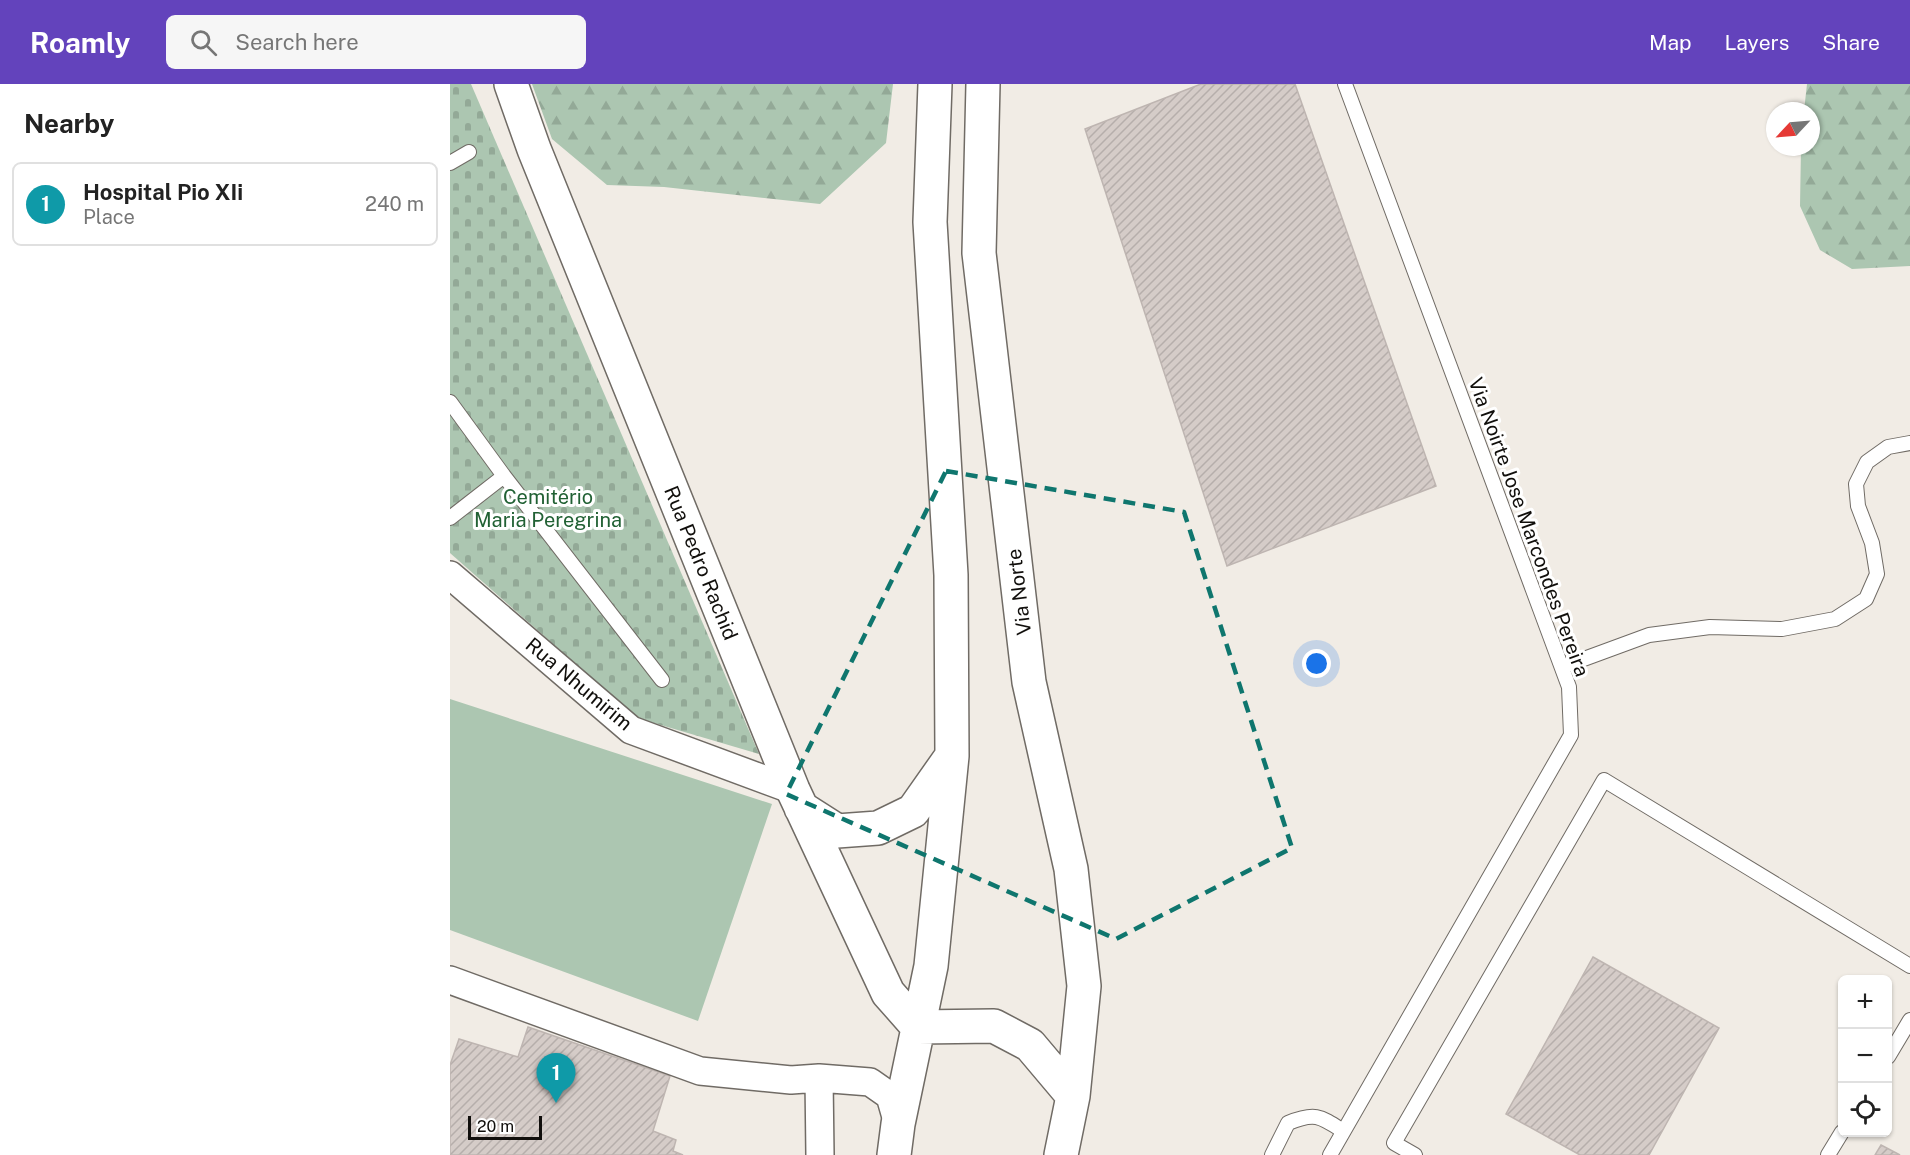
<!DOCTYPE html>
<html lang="en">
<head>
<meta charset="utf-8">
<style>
	:root { --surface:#fff; --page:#f6f6f6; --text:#222; --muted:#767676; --line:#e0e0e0; --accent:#6343bc }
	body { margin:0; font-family:"Public Sans",sans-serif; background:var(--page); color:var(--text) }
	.controls { position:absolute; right:18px; bottom:18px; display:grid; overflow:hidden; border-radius:9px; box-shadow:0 2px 4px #0004 }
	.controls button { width:54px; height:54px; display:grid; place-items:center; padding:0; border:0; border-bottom:2px solid var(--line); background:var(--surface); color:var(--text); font:30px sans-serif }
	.compass { position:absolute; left:1316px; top:18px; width:54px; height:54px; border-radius:50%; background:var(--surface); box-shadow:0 2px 4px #0004; rotate:244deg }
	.scale { position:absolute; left:18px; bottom:15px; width:74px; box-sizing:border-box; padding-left:6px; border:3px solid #110f0c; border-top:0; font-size:16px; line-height:21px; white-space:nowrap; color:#110f0c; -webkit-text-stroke:4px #fff; paint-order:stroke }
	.you { position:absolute; left:867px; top:580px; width:21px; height:21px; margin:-15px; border:4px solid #fff; border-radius:50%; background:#1a73e8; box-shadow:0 0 0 9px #1a73e833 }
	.badge { display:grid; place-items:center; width:39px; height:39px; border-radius:50%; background:var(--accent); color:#fff; font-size:20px; font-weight:700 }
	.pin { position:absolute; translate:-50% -50px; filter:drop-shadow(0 2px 3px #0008) }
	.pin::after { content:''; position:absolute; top:32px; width:21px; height:18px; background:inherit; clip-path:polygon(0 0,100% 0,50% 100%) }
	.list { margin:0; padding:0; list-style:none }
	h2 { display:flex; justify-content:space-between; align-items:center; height:78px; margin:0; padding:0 24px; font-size:26px }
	h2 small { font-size:20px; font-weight:400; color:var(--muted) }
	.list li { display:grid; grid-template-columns:39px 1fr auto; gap:18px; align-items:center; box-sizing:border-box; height:84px; margin:0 12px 12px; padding:0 12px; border:2px solid var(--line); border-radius:9px }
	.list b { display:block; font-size:22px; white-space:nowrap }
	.list p { margin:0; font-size:20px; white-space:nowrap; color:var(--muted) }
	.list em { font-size:20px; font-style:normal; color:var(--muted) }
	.icon { flex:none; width:33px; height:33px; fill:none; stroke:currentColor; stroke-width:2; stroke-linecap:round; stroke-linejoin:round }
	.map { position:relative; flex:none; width:1460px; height:1071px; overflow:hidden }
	header { display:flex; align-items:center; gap:36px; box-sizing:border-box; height:84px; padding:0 30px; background:var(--accent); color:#fff }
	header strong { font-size:28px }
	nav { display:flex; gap:33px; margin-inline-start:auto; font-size:21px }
	.search { width:420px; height:54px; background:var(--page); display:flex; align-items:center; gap:15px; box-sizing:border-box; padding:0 21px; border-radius:9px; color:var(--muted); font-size:22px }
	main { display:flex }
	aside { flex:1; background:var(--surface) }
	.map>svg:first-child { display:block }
</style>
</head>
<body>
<header>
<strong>Roamly</strong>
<div class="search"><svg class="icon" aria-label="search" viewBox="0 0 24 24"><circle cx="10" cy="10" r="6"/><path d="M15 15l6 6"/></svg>Search here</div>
<nav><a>Map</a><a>Layers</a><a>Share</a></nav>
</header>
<main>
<aside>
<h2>Nearby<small></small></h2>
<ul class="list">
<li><span class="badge" style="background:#0f9aa8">1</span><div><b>Hospital Pio XIi</b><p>Place</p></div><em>240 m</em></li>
</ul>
</aside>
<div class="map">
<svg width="1460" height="1071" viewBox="0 0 1460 1071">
	<defs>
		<pattern id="forest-firs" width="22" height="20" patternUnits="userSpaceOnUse" patternTransform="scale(1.5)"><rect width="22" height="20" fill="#acc6b1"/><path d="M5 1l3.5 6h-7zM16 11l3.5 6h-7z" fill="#93a997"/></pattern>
		<pattern id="cemetery-stones" width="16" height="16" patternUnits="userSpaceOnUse" patternTransform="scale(1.5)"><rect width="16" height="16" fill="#acc6b1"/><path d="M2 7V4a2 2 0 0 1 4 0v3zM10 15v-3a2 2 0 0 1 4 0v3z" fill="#93a997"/></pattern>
		<pattern id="building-hatch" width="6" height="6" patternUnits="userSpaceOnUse" patternTransform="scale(1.5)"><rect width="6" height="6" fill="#d5ccc8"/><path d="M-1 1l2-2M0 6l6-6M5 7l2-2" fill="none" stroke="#b6aeab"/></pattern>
	</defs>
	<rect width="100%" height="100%" fill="#f1ece5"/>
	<path fill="url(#forest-firs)" d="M82 0H443L436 59 370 120 214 103 157 101 102 55Z
		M1357 0H1460V182L1402 185 1370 166 1350 122 1351 63H1361V27H1354Z"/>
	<path fill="url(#cemetery-stones)" d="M0 0H21L309 670 187 634 0 469Z"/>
	<path fill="#acc6b1" d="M0 615 322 720 248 937 0 846Z"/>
	<path fill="url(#building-hatch)" stroke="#beb5b1" stroke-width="1.5" d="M751 0H845L986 402 777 482 635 45Z
		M1143 873 1269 944 1199 1071H1130L1056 1030Z
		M78 943 220 992 203 1047 226 1056 223 1067 233 1071H0V981L9 955 68 973Z
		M1431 1061 1450 1071H1425Z"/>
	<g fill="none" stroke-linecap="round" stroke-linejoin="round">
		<g stroke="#706b65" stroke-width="16">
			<path id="lane" d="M0 79 19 68
				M0 318 54 392 212 596
				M0 434 54 392
				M1112 583 1199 551 1260 543 1332 545 1385 535 1416 515 1427 490 1422 459 1408 422 1406 400 1417 378 1438 363 1460 359
				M1438 973 1460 936
				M822 1071 838 1039C865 1028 870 1032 893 1047
				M880 1071 1121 651 1119 603 895 0
				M965 1071 944 1059 1154 696 1460 882
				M1378 1071 1392 1048"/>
		</g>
		<g stroke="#706b65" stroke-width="30">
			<path id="street" d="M0 491 181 646 343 706
				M0 896 250 987 341 996 369 994 420 998 440 1012 448 1040
				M369 994 370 1071"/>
		</g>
		<g stroke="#706b65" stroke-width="36">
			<path id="secondary" d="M61 0 84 65 343 706 438 909 468 943
				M533 0 529 169 579 598 621 785 634 902 623 1012 611 1071
				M351 724 387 747 428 744 463 727 501 673
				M468 943 544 942 580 961 623 1012
				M444 1071 448 1040 481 882 502 672 501 491 480 138 485 0"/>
		</g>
		<use href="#lane" stroke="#fff" stroke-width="14"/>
		<use href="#street" stroke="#fff" stroke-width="27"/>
		<use href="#secondary" stroke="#fff" stroke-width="33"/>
	</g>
	<path fill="none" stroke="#0f766e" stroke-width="4.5" stroke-dasharray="12 8" stroke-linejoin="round" d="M496 387 734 428 842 764 666 855 336 710Z"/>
	<g text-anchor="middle" stroke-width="6" stroke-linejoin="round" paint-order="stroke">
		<g font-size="20" fill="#216134" stroke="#fff">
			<text x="98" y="420">Cemitério<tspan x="98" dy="23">Maria Peregrina</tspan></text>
		</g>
		<g font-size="20" fill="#110f0c" stroke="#fff">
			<text transform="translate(1079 443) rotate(70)" y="7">Via Noirte Jose Marcondes Pereira</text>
			<text transform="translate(251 479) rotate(68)" y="7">Rua Pedro Rachid</text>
			<text transform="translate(569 508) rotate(-97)" y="7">Via Norte</text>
			<text transform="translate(129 600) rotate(40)" y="7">Rua Nhumirim</text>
		</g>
	</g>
</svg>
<div class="controls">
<button>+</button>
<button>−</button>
<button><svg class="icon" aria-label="locate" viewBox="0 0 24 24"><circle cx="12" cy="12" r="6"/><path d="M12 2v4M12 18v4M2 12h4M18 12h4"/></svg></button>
</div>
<svg class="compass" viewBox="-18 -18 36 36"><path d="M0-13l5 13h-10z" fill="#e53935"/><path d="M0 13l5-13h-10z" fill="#767676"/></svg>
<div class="scale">20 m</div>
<div class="you"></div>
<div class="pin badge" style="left:106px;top:1019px;background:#0f9aa8">1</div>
</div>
</main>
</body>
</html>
